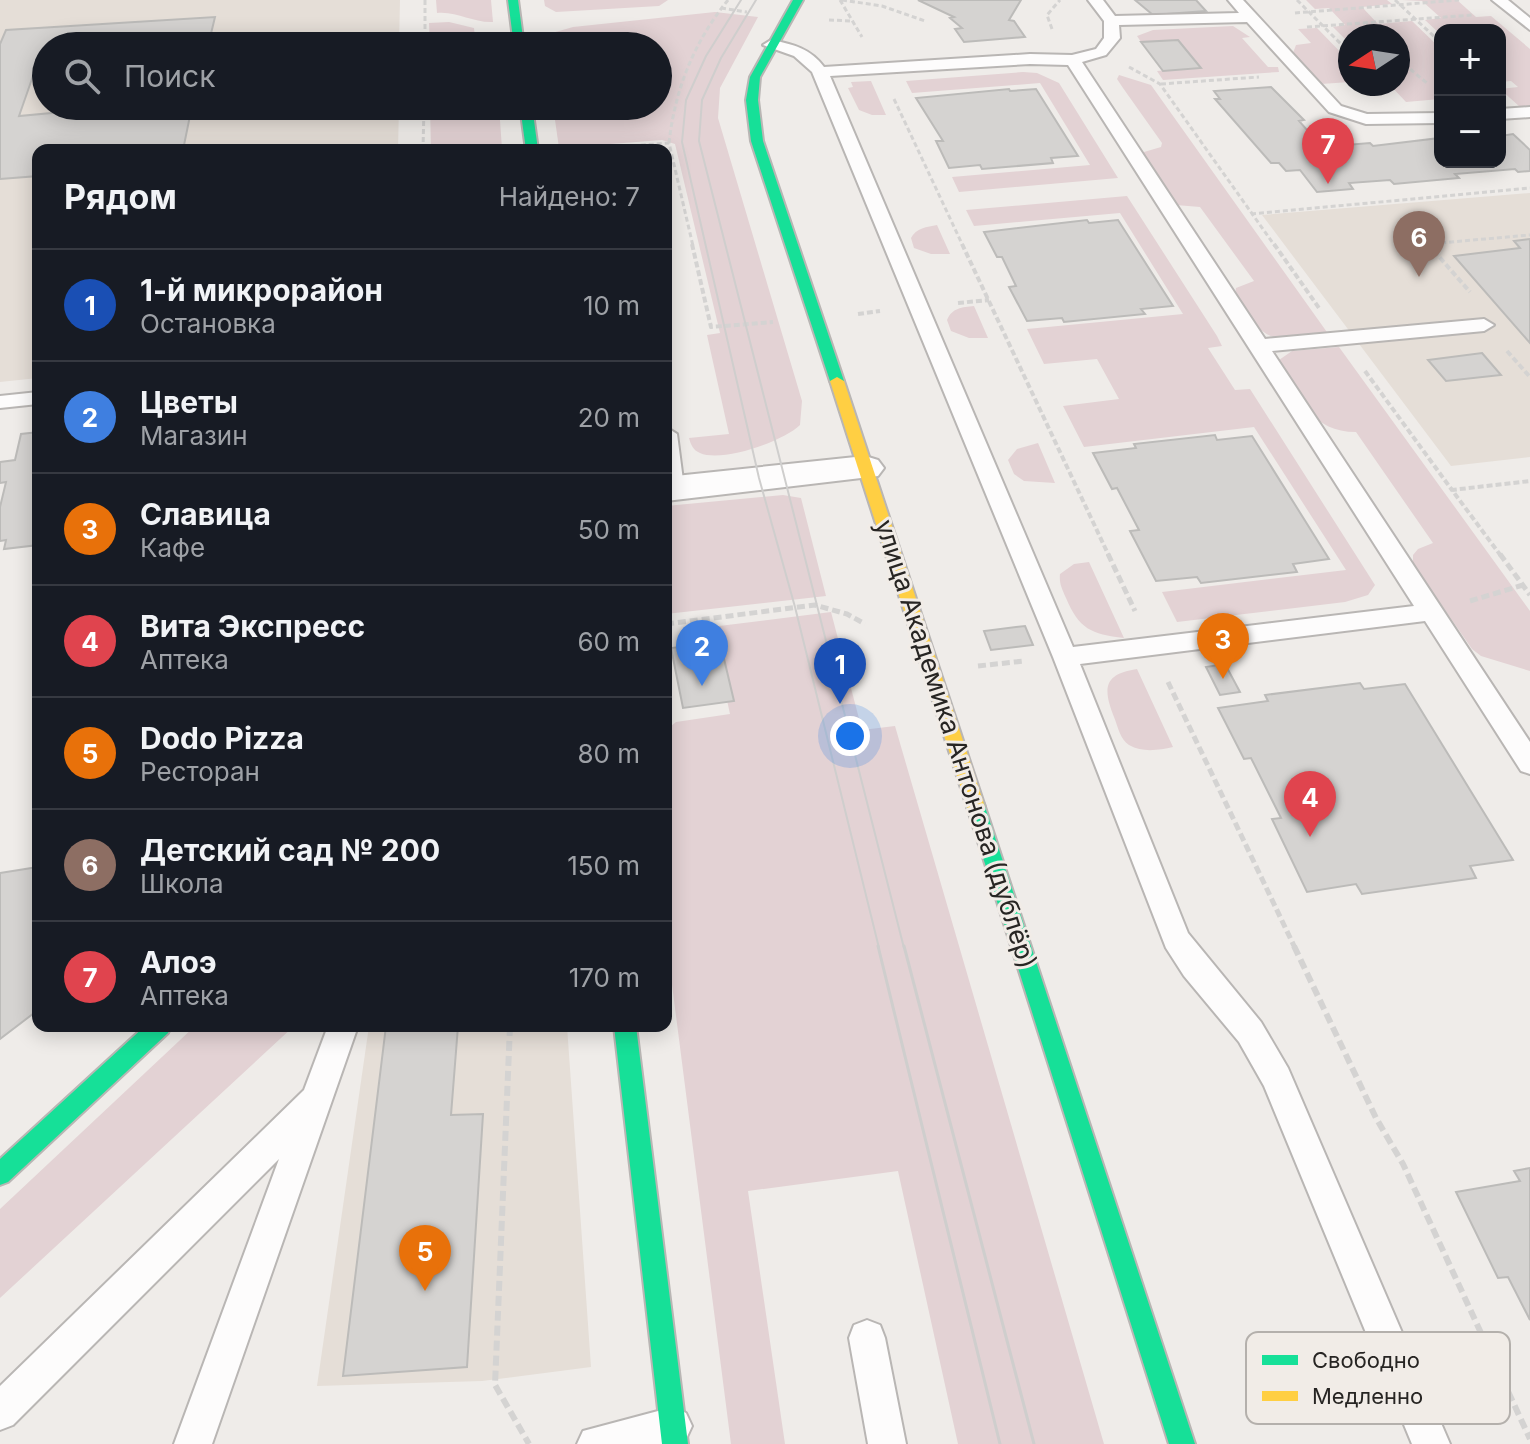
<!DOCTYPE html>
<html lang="ru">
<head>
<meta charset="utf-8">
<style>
	:root { --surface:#171b24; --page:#20242c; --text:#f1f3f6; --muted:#9ea1a6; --line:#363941; --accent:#d93025 }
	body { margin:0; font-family:Inter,sans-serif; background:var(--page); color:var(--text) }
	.controls { position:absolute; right:24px; top:24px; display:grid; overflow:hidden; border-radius:16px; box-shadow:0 4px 20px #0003 }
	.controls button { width:72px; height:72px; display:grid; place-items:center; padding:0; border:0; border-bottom:2px solid var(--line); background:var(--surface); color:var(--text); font:40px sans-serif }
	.compass { position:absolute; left:1338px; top:24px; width:72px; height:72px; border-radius:50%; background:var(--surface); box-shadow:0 4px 20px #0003; rotate:258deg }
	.you { position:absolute; left:850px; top:736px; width:28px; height:28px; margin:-20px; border:6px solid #fff; border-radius:50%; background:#1a73e8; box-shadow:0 0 0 12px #1a73e833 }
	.badge { display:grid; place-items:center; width:52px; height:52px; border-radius:50%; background:var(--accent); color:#fff; font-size:26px; font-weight:700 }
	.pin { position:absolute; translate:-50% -66px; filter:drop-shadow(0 2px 4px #0008) }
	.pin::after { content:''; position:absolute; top:42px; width:28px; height:24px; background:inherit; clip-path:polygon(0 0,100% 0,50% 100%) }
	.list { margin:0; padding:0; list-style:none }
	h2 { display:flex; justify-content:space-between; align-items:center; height:104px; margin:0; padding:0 32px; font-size:34px }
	h2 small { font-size:26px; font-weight:400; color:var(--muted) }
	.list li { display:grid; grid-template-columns:52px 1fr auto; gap:24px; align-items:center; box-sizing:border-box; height:112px; padding:0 32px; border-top:2px solid var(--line) }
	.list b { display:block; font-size:30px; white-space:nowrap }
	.list p { margin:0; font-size:26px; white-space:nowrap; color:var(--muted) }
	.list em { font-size:26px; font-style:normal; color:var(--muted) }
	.icon { flex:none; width:44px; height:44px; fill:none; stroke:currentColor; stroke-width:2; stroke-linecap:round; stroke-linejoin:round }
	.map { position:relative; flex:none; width:1530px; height:1444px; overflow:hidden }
	.search { position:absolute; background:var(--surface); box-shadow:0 4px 20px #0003; left:32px; top:32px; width:640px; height:88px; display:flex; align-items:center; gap:20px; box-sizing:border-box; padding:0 28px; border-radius:44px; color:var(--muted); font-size:30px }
	.panel { position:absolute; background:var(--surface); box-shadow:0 4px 20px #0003; left:32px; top:144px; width:640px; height:888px; border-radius:16px }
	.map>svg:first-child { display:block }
</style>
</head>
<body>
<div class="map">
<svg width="1530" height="1444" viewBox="0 0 1530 1444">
	<rect width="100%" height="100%" fill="#efece9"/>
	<path fill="#e5ded7" d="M0 0H400L399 46H46V106H399L398 150H38V378L0 382Z
		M1530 193V457L1451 466 1262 215Z
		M369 1026H567L591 1367 482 1381 317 1386Z"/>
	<path fill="#e3d2d4" d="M436 0H491L493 22C473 23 457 11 437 13Z
		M544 0H668L659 6 556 12 545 6Z
		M1306 0H1387L1392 4 1362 7 1378 24 1412 21 1440 48V99L1406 102 1389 84H1398V36H1350V44L1333 27 1345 25 1329 8 1315 9Z
		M1402 0H1457L1476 17 1491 16 1530 49V106L1520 107 1500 89 1518 87 1511 81 1500 82V30H1440V34L1425 20 1441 18 1422 1Z
		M715 12 758 17 720 88 718 118 802 401 800 425C784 441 722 463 700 453 693 450 691 445 689 438L729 434 707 335 720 333 675 144 662 140 559 148 553 106H658V46H545V43L552 33 573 27Z
		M449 22 474 28 475 38H494V46H430L429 23Z
		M1233 26 1250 37 1242 38 1268 67H1278L1279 72 1163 80 1157 71 1200 67 1178 40 1141 42 1137 36 1153 30Z
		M1317 28 1350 62V82L1321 84 1293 53 1296 45 1311 43 1298 29Z
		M1023 72 1037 73 1059 83 1118 178 959 192 952 177 1090 165 1040 83 912 93 906 81Z
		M1119 75 1151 85 1329 335C1268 340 1268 347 1235 294L1236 288 1254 281 1200 207 1176 205 1170 200 1142 157 1144 152 1161 147 1162 143 1123 88 1117 79Z
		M871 81 886 115H872L859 110 848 88 853 87 851 82Z
		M430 106H499L502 149 431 150Z
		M1127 196 1217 336 1222 346 1208 348 1235 390 1250 389 1375 585 1368 595 1345 602 1177 622 1162 592 1346 570 1254 427 1084 447 1063 406 1119 399 1097 359 1044 364 1027 329 1183 314 1120 213 974 226 966 210Z
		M937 225 950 254H931L914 248 911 238C916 228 927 227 937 225Z
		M974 306 988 338H969L951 331 947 320C952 308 962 307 974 306Z
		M1339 347 1530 611V671L1481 656 1472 649 1413 564V555L1418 549 1433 543 1356 432C1312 432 1302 400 1280 367L1279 360 1292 351Z
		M1038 443 1055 483 1024 481 1014 474 1008 460 1017 449Z
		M783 495 801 498 826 596 666 614V506Z
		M1089 562 1124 638C1091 634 1079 629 1066 598 1062 589 1059 583 1060 574L1074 564Z
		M831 612 862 730 895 726 1104 1444H958L898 1171 748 1191 785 1444H731L666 938V730L676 722 730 714 711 627Z
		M1137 669 1173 747C1159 750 1143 753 1129 745 1120 739 1118 727 1114 717 1103 689 1103 674 1137 669Z
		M195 1026H294L0 1298V1209Z"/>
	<path fill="#d5d3d1" stroke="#bcbbb9" stroke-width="2" d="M918 0H1021L1009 20 1014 21 1025 37 964 42 955 29 962 28 950 18 954 17Z
		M1135 0H1196L1206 11 1153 15Z
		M215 17 208 46H46V52L41 53 19 116 126 106H192L183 150H38V176L0 179V44L6 30Z
		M1178 40 1201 68 1163 71 1141 42Z
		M1271 87 1304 120 1299 121 1322 147 1370 143 1373 146 1440 138V162H1500V136L1513 134 1530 150V171L1518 172 1515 169 1455 174 1459 178 1394 184 1390 180 1349 183 1353 189 1317 192 1300 170 1286 171 1279 163H1271L1215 99H1220L1214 91Z
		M1009 89 1010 91 1036 89 1078 156 1051 158 1053 163 982 169 980 165 949 168 936 141H943L916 98Z
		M1087 220 1089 223 1118 220 1173 306 1141 309 1145 314 1064 322 1062 318 1027 321 1009 287 1016 286 1002 257H997L984 232Z
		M1530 239V343L1454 256 1520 248 1514 241Z
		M1482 353 1501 375 1446 381 1428 360Z
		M38 432V545L4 549 6 540 0 541V507L6 482 0 483V462L15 460 21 434Z
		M1215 435 1217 440 1252 436 1329 559 1293 564 1297 572 1201 583 1197 577 1156 581 1130 531 1139 530 1117 488 1112 489 1093 453 1136 448 1134 444Z
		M1025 626 1033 645 991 650 984 631Z
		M720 642 734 701 683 708 671 648Z
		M1225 664 1240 692 1220 695 1206 667Z
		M1360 683 1364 689 1405 684 1513 860 1470 866 1476 878 1362 894 1356 884 1307 892 1272 819 1281 818 1251 758 1244 759 1218 708 1268 701 1265 695Z
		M38 867V1010L0 1039V873Z
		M386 1026H458L451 1115 483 1114 467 1367 343 1376Z
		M1530 1168V1320L1508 1277 1498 1278 1456 1192 1520 1181 1514 1171Z"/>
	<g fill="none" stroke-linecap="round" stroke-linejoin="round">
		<g stroke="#b9b6b4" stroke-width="4">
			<path id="lane" d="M1088 0H1103L1115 16 1239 13 1228 0H1243L1341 106 1367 114 1440 113V123L1366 124 1329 112 1247 22 1119 25 1120 38 1106 55 1082 62 1265 339 1484 319 1494 325 1484 331 1272 351 1530 742V774L1521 771 1425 621 1080 664 1188 933 1261 1022 1288 1068 1450 1444H1412L1264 1086 1239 1042 1184 976 1166 948 1053 657 812 72 794 56 763 45 771 40C793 44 811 49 824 67L1030 54 1072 55 1096 49 1104 38V21ZM1030 64 1068 65 1414 606 1073 647 830 76Z
				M1492 0H1508L1530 18V30Z
				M1530 107V117L1500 119V109Z
				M38 392V404L0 408V396Z
				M666 427 677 434 684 488 681 493H666Z
				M328 1026H358L212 1444H174L279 1159 13 1425 0 1430V1386L304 1090Z
				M867 1320 880 1325 885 1338 906 1444H868L849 1338 854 1325Z
				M673 1407 686 1413 692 1426 686 1439 674 1444H577L583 1431Z"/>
		</g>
		<g stroke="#b9b6b4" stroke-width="4">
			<path id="street" d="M865 456 878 460 884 468 878 476 666 501V477Z"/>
		</g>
		<g stroke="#b9b6b4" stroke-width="4">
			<path id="fast" d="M508 0H518L524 46H514Z
				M793 0H803L760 77 758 100 763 141 844 381 837 385 830 381 751 141 746 100 750 77Z
				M520 106H532L538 150H526Z
				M976 799 983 802 985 807 1195 1444H1169L967 807 969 802Z
				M145 1026H171L168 1033 8 1182 0 1185V1159Z
				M614 1026H636L688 1444H662Z"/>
		</g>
		<g stroke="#b9b6b4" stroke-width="4">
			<path id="slow" d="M837 377 844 381 985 807 983 812H969L967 807 830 381Z"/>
		</g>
		<path stroke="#d4d3d2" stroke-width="3" stroke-dasharray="5 3" stroke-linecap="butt" d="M425 0V46
			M840 0 862 37
			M842 0 882 6 925 21
			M1297 0 1350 53
			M1395 0 1440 42
			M721 8 747 12
			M1295 13 1459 0
			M829 20 852 21
			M1307 27 1473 15
			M1052 29 1047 15 1060 0
			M1398 59 1428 84
			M1129 67 1160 84 1275 246
			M1161 84 1259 77
			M894 99 963 246
			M669 143C675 89 694 42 728 0
			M423 150 424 106
			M577 150 669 143 693 246
			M1251 214 1530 188
			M1430 246 1428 244 1530 235"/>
		<path stroke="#d4d3d2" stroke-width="4" stroke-dasharray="6 3" stroke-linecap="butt" d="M692 244 711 327 773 322
			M962 244 1109 556
			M1274 244 1319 308
			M1428 244 1470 292
			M958 303 989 300
			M858 314 880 311
			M1507 351 1530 377
			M1365 371 1452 490
			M1501 556 1452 490 1530 481"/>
		<path stroke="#d4d3d2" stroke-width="5" stroke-dasharray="8 4" stroke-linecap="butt" d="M1108 554 1135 611
			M1500 554 1530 595
			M1470 601 1523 585
			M666 624 815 605 847 614 865 624
			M978 666 1024 661
			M1168 682 1295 948"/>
		<path stroke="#d4d3d2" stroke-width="6" stroke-dasharray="10 5" stroke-linecap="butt" d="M1294 946 1376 1118 1403 1164 1530 1439
			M510 1026 495 1385 529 1444"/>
		<use href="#lane" fill="#fdfcfc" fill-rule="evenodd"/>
		<use href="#street" fill="#fdfcfc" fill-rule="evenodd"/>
		<use href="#fast" fill="#16e098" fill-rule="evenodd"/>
		<use href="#slow" fill="#ffcf43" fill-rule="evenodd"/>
		<path stroke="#cfcecd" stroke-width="2" d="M741 0 706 56 686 100 682 142 759 478 795 607 879 948
			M756 0 721 58 702 100 699 141 904 948"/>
		<path stroke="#cfcecd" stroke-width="3" d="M878 946 1000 1444
			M904 946 1034 1444"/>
	</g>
	<g text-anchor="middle" stroke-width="6" stroke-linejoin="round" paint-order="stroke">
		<g font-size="26" fill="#272523" stroke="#f1ece7">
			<text transform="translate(956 744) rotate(72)" y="9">улица Академика Антонова (дублёр)</text>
		</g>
	</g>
	<rect x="1246" y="1332" width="264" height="92" rx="12" fill="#f1ece7" stroke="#b4b0ac" stroke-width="2"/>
	<rect x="1262" y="1355" width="36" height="10" fill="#16e098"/>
	<rect x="1262" y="1391" width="36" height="10" fill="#ffcf43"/>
	<g font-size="22" fill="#272523">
		<text x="1312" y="1368">Свободно</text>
		<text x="1312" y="1404">Медленно</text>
	</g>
</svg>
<div class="controls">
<button>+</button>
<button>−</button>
</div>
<svg class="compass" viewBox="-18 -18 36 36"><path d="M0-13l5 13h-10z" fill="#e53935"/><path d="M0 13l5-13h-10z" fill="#9ea1a6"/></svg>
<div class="you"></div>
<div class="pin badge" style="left:840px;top:704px;background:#1a4fb4">1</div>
<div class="pin badge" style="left:702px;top:686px;background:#3f7fe0">2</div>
<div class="pin badge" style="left:1223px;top:679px;background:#e8710a">3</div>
<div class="pin badge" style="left:1310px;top:837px;background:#e0444e">4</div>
<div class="pin badge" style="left:425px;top:1291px;background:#e8710a">5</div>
<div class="pin badge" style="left:1419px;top:277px;background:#8d6e63">6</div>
<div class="pin badge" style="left:1328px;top:184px;background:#e0444e">7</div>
<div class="search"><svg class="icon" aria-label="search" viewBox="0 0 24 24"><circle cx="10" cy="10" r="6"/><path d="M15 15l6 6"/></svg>Поиск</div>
<section class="panel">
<h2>Рядом<small>Найдено: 7</small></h2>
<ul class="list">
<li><span class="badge" style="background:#1a4fb4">1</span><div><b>1-й микрорайон</b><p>Остановка</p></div><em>10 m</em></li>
<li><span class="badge" style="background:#3f7fe0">2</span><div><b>Цветы</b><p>Магазин</p></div><em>20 m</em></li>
<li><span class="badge" style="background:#e8710a">3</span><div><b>Славица</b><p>Кафе</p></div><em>50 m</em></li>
<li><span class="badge" style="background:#e0444e">4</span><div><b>Вита Экспресс</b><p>Аптека</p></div><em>60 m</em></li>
<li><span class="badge" style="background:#e8710a">5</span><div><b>Dodo Pizza</b><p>Ресторан</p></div><em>80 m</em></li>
<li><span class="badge" style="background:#8d6e63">6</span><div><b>Детский сад № 200</b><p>Школа</p></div><em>150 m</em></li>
<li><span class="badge" style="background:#e0444e">7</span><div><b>Алоэ</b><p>Аптека</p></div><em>170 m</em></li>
</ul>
</section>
</div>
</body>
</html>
